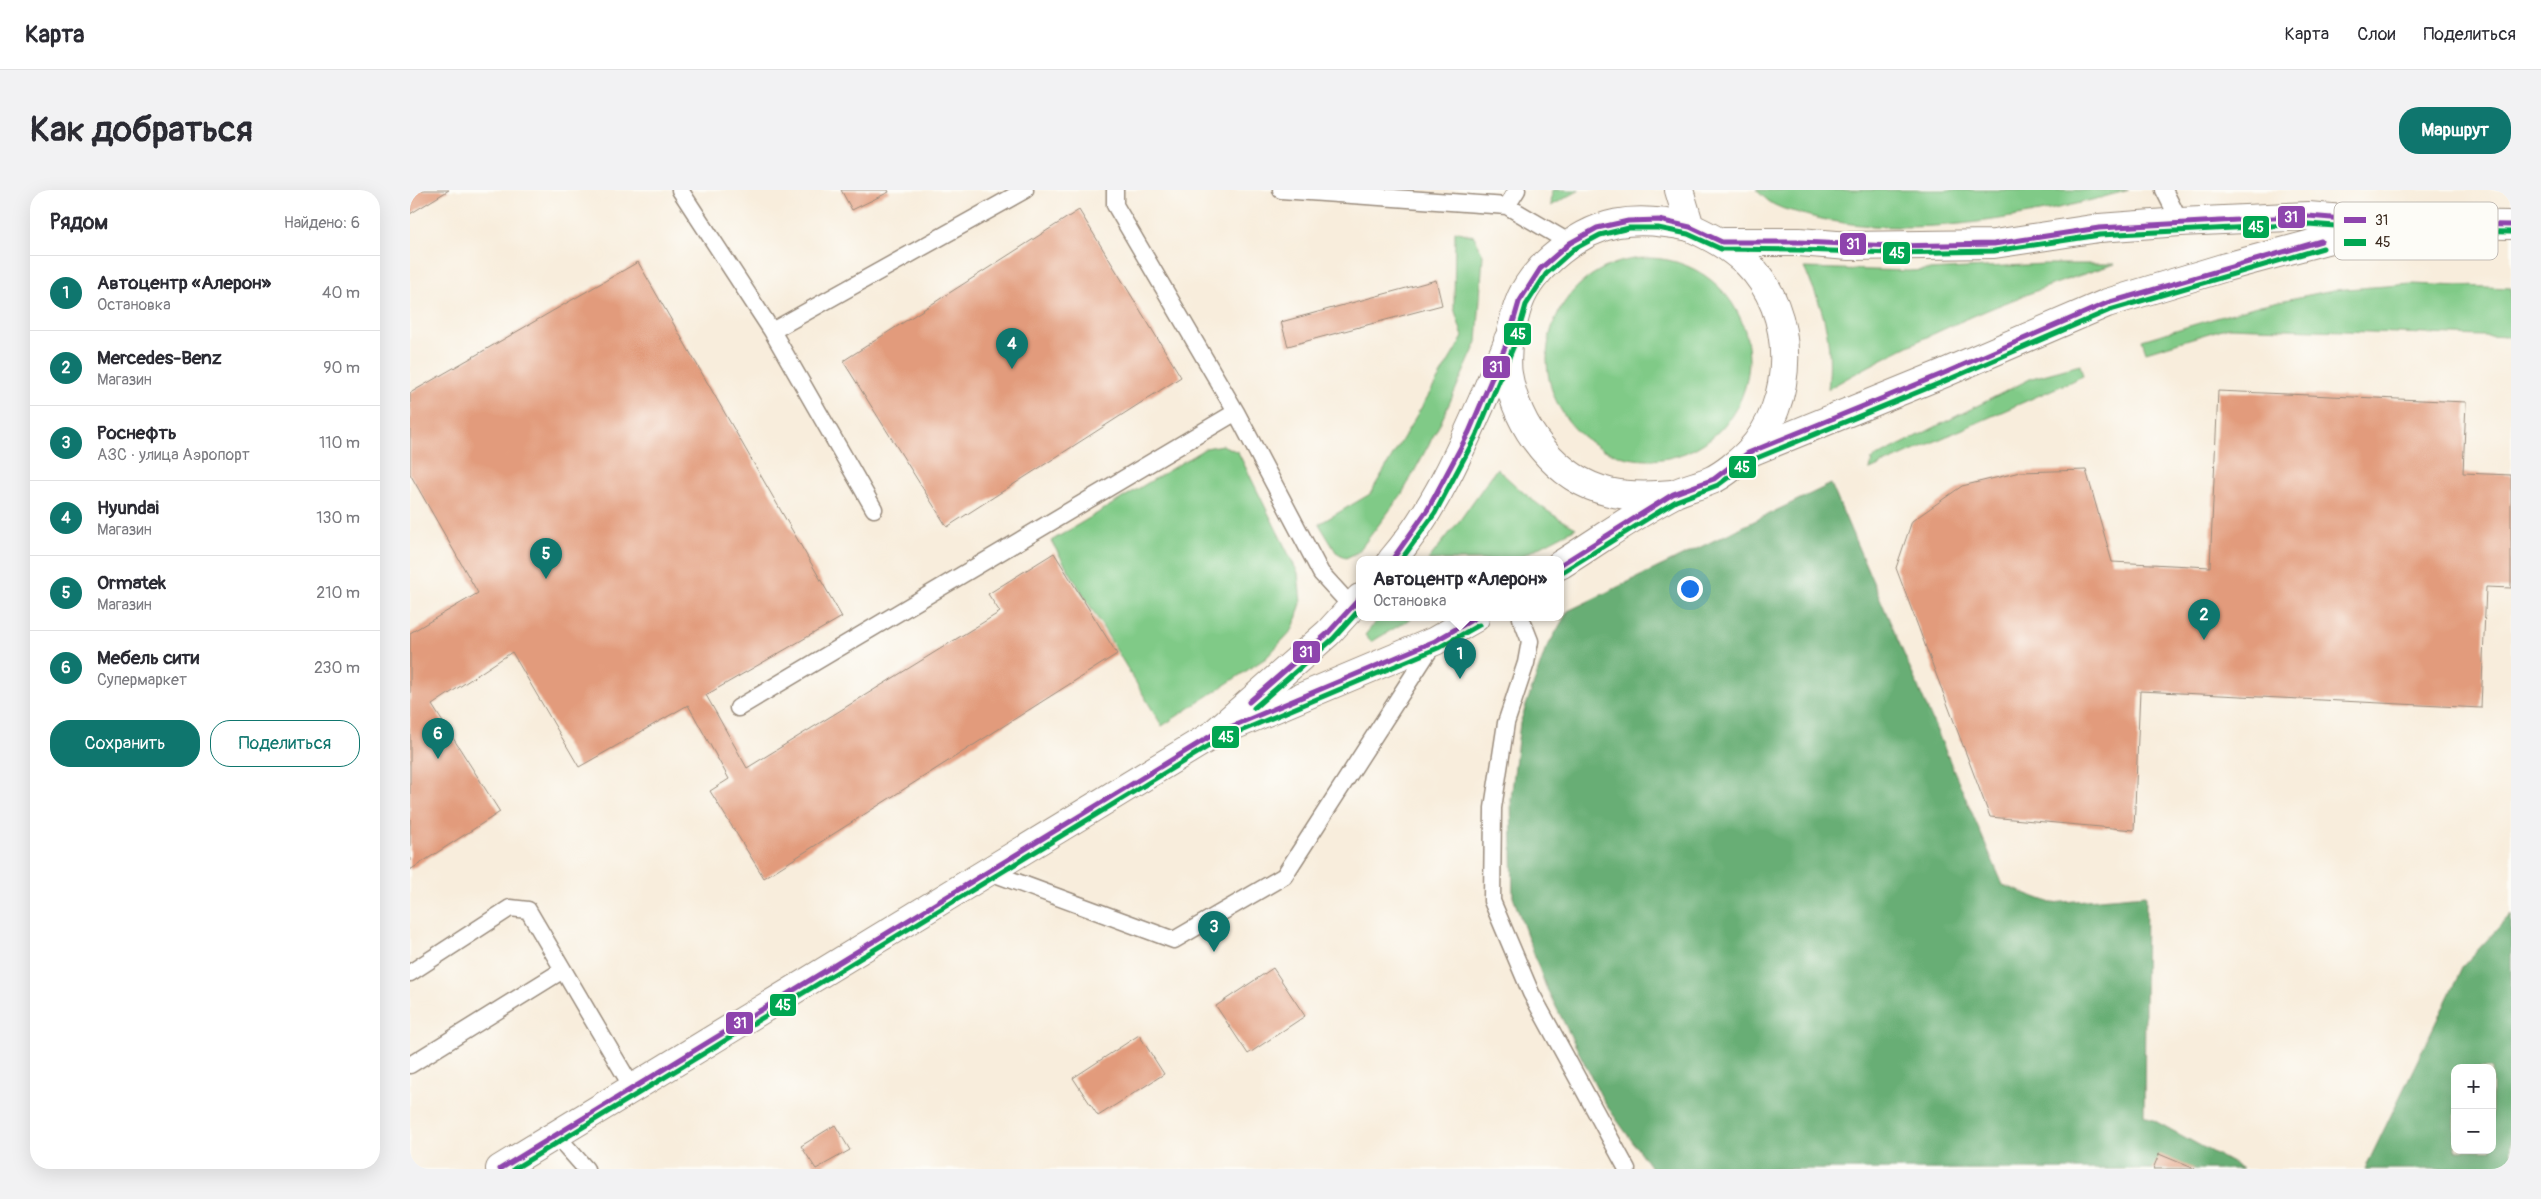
<!DOCTYPE html>
<html lang="ru">
<head>
<meta charset="utf-8">
<style>
	:root { --surface:#fff; --page:#f2f2f3; --text:#2b2b33; --muted:#7c7c81; --line:#e1e1e2; --accent:#0f766e }
	body { margin:0; font-family:Pangolin,sans-serif; background:var(--page); color:var(--text) }
	.controls { position:absolute; right:15px; bottom:15px; display:grid; overflow:hidden; border-radius:10px; box-shadow:0 5px 20px #0002 }
	.controls button { width:45px; height:45px; display:grid; place-items:center; padding:0; border:0; border-bottom:1px solid var(--line); background:var(--surface); color:var(--text); font:25px sans-serif }
	.you { position:absolute; left:1279px; top:398px; width:18px; height:18px; margin:-12px; border:4px solid #fff; border-radius:50%; background:#1a73e8; box-shadow:0 0 0 8px #1a73e833 }
	.badge { display:grid; place-items:center; width:32px; height:32px; border-radius:50%; background:var(--accent); color:#fff; font-size:16px; font-weight:700 }
	.pin { position:absolute; translate:-50% -41px; filter:drop-shadow(0 1px 2px #0008) }
	.pin::after { content:''; position:absolute; top:26px; width:18px; height:15px; background:inherit; clip-path:polygon(0 0,100% 0,50% 100%) }
	.popup { position:absolute; left:946px; top:366px; width:208px; height:65px; box-sizing:border-box; display:grid; place-content:center; border-radius:10px; background:var(--surface); filter:drop-shadow(0 1px 4px #0005); font-size:16px; white-space:nowrap; color:var(--muted) }
	.popup b { font-size:19px; color:var(--text) }
	.popup::after { content:''; position:absolute; left:50%; top:100%; margin-left:-10px; border:10px solid transparent; border-top-color:var(--surface) }
	.list { margin:0; padding:0; list-style:none }
	h2 { display:flex; justify-content:space-between; align-items:center; height:65px; margin:0; padding:0 20px; font-size:21px }
	h2 small { font-size:16px; font-weight:400; color:var(--muted) }
	.list li { display:grid; grid-template-columns:32px 1fr auto; gap:15px; align-items:center; box-sizing:border-box; height:75px; padding:0 20px; border-top:1px solid var(--line) }
	.list b { display:block; font-size:19px; white-space:nowrap }
	.list p { margin:0; font-size:16px; white-space:nowrap; color:var(--muted) }
	.list em { font-size:16px; font-style:normal; color:var(--muted) }
	.actions { display:flex; gap:10px; padding:15px 20px }
	.actions a { flex:1; padding:11px 0; border:1px solid var(--accent); border-radius:20px; text-align:center; font-size:18px; color:var(--accent) }
	.actions .main { background:var(--accent); color:#fff }
	.map { position:relative; flex:none; width:2101px; height:979px; overflow:hidden; border-radius:20px }
	header { display:flex; align-items:center; gap:30px; box-sizing:border-box; height:70px; padding:0 25px; background:var(--surface); border-bottom:1px solid var(--line) }
	header strong { font-size:24px }
	nav { display:flex; gap:28px; margin-inline-start:auto; font-size:18px }
	.intro { display:flex; align-items:center; justify-content:space-between; box-sizing:border-box; height:120px; padding:0 30px }
	h1 { margin:0; font-size:35px }
	.button { padding:12px 22px; border-radius:20px; background:var(--accent); color:#fff; font-size:18px; font-weight:700 }
	main { display:flex; gap:30px; padding:0 30px }
	aside { flex:1; background:var(--surface); border-radius:20px; box-shadow:0 5px 20px #0002 }
	.map>svg:first-child { display:block }
</style>
</head>
<body>
<header>
<strong>Карта</strong>
<nav><a>Карта</a><a>Слои</a><a>Поделиться</a></nav>
</header>
<div class="intro"><h1>Как добраться</h1><a class="button">Маршрут</a></div>
<main>
<aside>
<h2>Рядом<small>Найдено: 6</small></h2>
<ul class="list">
<li><span class="badge">1</span><div><b>Автоцентр «Алерон»</b><p>Остановка</p></div><em>40 m</em></li>
<li><span class="badge">2</span><div><b>Mercedes-Benz</b><p>Магазин</p></div><em>90 m</em></li>
<li><span class="badge">3</span><div><b>Роснефть</b><p>АЗС · улица Аэропорт</p></div><em>110 m</em></li>
<li><span class="badge">4</span><div><b>Hyundai</b><p>Магазин</p></div><em>130 m</em></li>
<li><span class="badge">5</span><div><b>Ormatek</b><p>Магазин</p></div><em>210 m</em></li>
<li><span class="badge">6</span><div><b>Мебель сити</b><p>Супермаркет</p></div><em>230 m</em></li>
</ul>
<div class="actions"><a class="main">Сохранить</a><a>Поделиться</a></div>
</aside>
<div class="map">
<svg width="2101" height="979" viewBox="0 0 2101 979">
	<rect width="100%" height="100%" fill="#fdfcf7"/>
	<filter id="ink" filterUnits="userSpaceOnUse"><feTurbulence type="fractalNoise" baseFrequency=".02" numOctaves="2"/><feDisplacementMap in="SourceGraphic" scale="10" xChannelSelector="R" yChannelSelector="G"/><feConvolveMatrix kernelMatrix="1 2 1 2 8 2 1 2 1" color-interpolation-filters="sRGB"/></filter>
	<filter id="wash" filterUnits="userSpaceOnUse"><feTurbulence type="fractalNoise" baseFrequency=".0096" numOctaves="4" result="noise"/><feDisplacementMap in="SourceGraphic" scale="20" xChannelSelector="R" yChannelSelector="G"/><feGaussianBlur stdDeviation="1.12" result="paint"/><feColorMatrix in="noise" values="0 0 0 0 0 0 0 0 0 0 0 0 0 0 0 0 0 1.4 0 .05"/><feComposite in="paint" operator="in"/></filter>
	<g filter="url(#wash)">
		<rect width="100%" height="100%" fill="#f8eddc"/>
		<path fill="#80ca87" stroke="#5e7a52" d="M1142 0H1170L1141 16Z
			M1346 0H1719C1621 28 1491 53 1392 24 1384 21 1374 20 1367 16 1359 13 1352 5 1346 0Z
			M1045 41 1064 46 1073 65 1067 152 1031 232 992 304 948 362 936 368 926 362 909 334 960 304 1053 147 1044 118Z
			M1137 169a101 101 0 1 1 202 0a101 101 0 1 1-202 0Z
			M1635 74H1705C1605 105 1509 146 1418 199 1423 153 1415 120 1394 78L1498 81Z
			M2002 94 2101 98V147L1819 137 1736 162 1732 150 1850 115 1923 100Z
			M1670 175 1673 186 1460 280 1462 269 1622 188Z
			M812 255 828 262 888 383 891 413 883 439 856 468 752 536 641 351 796 258Z
			M1087 278C1111 302 1135 322 1166 338L1104 370H1018L1050 330Z
			M969 428H1002L961 452 955 445Z"/>
		<path fill="#68ae74" stroke="#526c49" fill-rule="evenodd" d="M1421 294 1593 695 1641 713 1736 705 1734 925 1833 979H1242L1194 912 1136 797 1103 707 1101 609 1110 533 1135 461 1158 421Z
			M2101 724V979H1955L2053 776ZM2045 878H2082V960H2045Z"/>
		<g id="blocks">
			<path fill="#e29b7c" d="M0 0H39L0 24Z
				M431 0H478L479 2 442 20Z
				M669 20 771 187 537 337 433 171Z
				M228 72 432 427 296 505 337 578 590 422 578 404 644 363 707 464 354 688 300 601 319 589 278 515 169 577 102 462 22 515 90 622 0 680V443L68 403 0 284V203Z
				M1026 90 1032 115 878 156 871 132Z
				M1808 201 2056 212 2053 283 2101 285V398L2076 397 2071 518 1730 501 1724 640 1580 627 1486 378 1502 331 1552 296 1610 282 1676 280 1702 372 1800 377Z
				M863 778 895 826 838 864 806 816Z
				M729 845 754 884 688 926 663 888Z
				M425 935 440 960 406 979 391 956Z
				M1749 964 1785 979H1743Z"/>
		</g>
	</g>
	<g filter="url(#ink)">
		<use href="#blocks" fill-opacity="0" stroke="#9a8c7d" stroke-width="1"/>
		<g fill="none" stroke-linecap="round" stroke-linejoin="round">
			<g stroke="#9a8c7d" stroke-width="19">
				<path id="lane" d="M270 0 362 141 615 0
					M705 0V15L826 222 911 383 942 417
					M871 0 1097 16 1160 53
					M1754 0 1770 32
					M1097 16 1107 0
					M362 141 464 319
					M1111 428 1120 451 1116 473 1096 533 1083 618 1082 711 1121 803 1217 979
					M328 518 826 222
					M577 681 764 750 874 686 1024 453
					M0 783 100 718 118 720 222 897
					M0 875 153 780
					M146 945 176 979"/>
			</g>
			<g stroke="#9a8c7d" stroke-width="30">
				<path id="street" d="M1098 150C1098 161 1096 173 1098 184 1107 237 1145 289 1199 302 1220 307 1241 306 1263 304"/>
			</g>
			<g stroke="#9a8c7d" stroke-width="30">
				<path id="secondary" d="M1312 52H1389L1439 56 1584 54 1689 38 1770 32 1898 26 1980 33 2101 35
					M1338 263 1532 184 1697 113 1816 77 1961 38
					M982 370C1026 319 1054 253 1081 191 1087 177 1094 164 1099 149 1103 138 1104 125 1109 113 1115 96 1129 79 1142 68 1186 29 1224 25 1280 37
					M807 541 918 443 950 408"/>
			</g>
			<g stroke="#9a8c7d" stroke-width="30">
				<path id="primary" d="M1150 375C1187 352 1224 325 1262 305 1275 298 1289 296 1302 290 1313 285 1329 272 1338 263 1386 213 1387 122 1337 73 1319 56 1301 47 1280 37L1269 0
					M90 979 804 544 1025 451 1065 428"/>
			</g>
			<use href="#lane" stroke="#fff" stroke-width="16"/>
			<use href="#street" stroke="#fff" stroke-width="28"/>
			<use href="#secondary" stroke="#fff" stroke-width="28"/>
			<use href="#primary" stroke="#fff" stroke-width="28"/>
			<g stroke="#fdfcf7" stroke-width="9">
				<path id="bus-1" d="M982 370 1018 319 1059 242 1098 150 1109 112 1130 79 1160 53 1187 38 1218 31 1249 30 1280 37 1312 52H1389L1483 56 1584 54 1689 38 1898 26 1980 33 2101 35
					M1150 375 1263 304 1304 289 1338 263 1532 184 1697 113 1911 51
					M839 512 918 443 950 408
					M90 979 804 544 1025 451 1065 428"/>
			</g>
			<g stroke="#fdfcf7" stroke-width="9">
				<path id="bus-2" d="M991 370 1025 323 1066 246 1105 153 1116 115 1136 84 1164 59 1190 45 1219 38H1248L1278 44 1311 59 1389 60 1483 63 1584 61 1690 45 1898 34 1980 40 2101 42
					M1154 381 1266 311 1308 295 1342 270 1535 191 1700 120 1913 58
					M844 518 923 449 950 419
					M104 979 807 551 1028 458 1069 435"/>
			</g>
			<use href="#bus-1" stroke="#8e44ad" stroke-width="5"/>
			<use href="#bus-2" stroke="#00a651" stroke-width="5"/>
		</g>
	</g>
	<rect x="1924" y="12" width="164" height="58" rx="8" fill="#fdfcf7" stroke="#c3bdb6" stroke-width="1"/>
	<rect x="1934" y="27" width="22" height="6" fill="#8e44ad"/>
	<rect x="1934" y="49" width="22" height="7" fill="#00a651"/>
	<g font-size="14" fill="#3b2a1e">
		<text x="1965" y="35">31</text>
		<text x="1965" y="57">45</text>
	</g>
	<g stroke="#fdfcf7" stroke-width="2">
		<rect x="1867" y="15" width="29" height="24" rx="5" fill="#8e44ad"/>
		<rect x="1832" y="25" width="28" height="24" rx="5" fill="#00a651"/>
		<rect x="1429" y="42" width="28" height="24" rx="5" fill="#8e44ad"/>
		<rect x="1472" y="51" width="29" height="24" rx="5" fill="#00a651"/>
		<rect x="1093" y="132" width="29" height="24" rx="5" fill="#00a651"/>
		<rect x="1072" y="165" width="29" height="24" rx="5" fill="#8e44ad"/>
		<rect x="1318" y="265" width="29" height="24" rx="5" fill="#00a651"/>
		<rect x="882" y="450" width="29" height="24" rx="5" fill="#8e44ad"/>
		<rect x="801" y="535" width="29" height="24" rx="5" fill="#00a651"/>
		<rect x="359" y="803" width="28" height="24" rx="5" fill="#00a651"/>
		<rect x="315" y="821" width="29" height="24" rx="5" fill="#8e44ad"/>
	</g>
	<g font-size="14" text-anchor="middle" font-weight="bold" fill="#fff">
		<text x="1881" y="32">31</text>
		<text x="1846" y="42">45</text>
		<text x="1443" y="59">31</text>
		<text x="1487" y="68">45</text>
		<text x="1108" y="149">45</text>
		<text x="1086" y="182">31</text>
		<text x="1332" y="282">45</text>
		<text x="896" y="467">31</text>
		<text x="816" y="552">45</text>
		<text x="373" y="820">45</text>
		<text x="330" y="838">31</text>
	</g>
</svg>
<div class="controls">
<button>+</button>
<button>−</button>
</div>
<div class="you"></div>
<div class="pin badge" style="left:1050px;top:489px">1</div>
<div class="popup"><b>Автоцентр «Алерон»</b>Остановка</div>
<div class="pin badge" style="left:1794px;top:450px">2</div>
<div class="pin badge" style="left:804px;top:762px">3</div>
<div class="pin badge" style="left:602px;top:179px">4</div>
<div class="pin badge" style="left:136px;top:389px">5</div>
<div class="pin badge" style="left:28px;top:569px">6</div>
</div>
</main>
</body>
</html>
